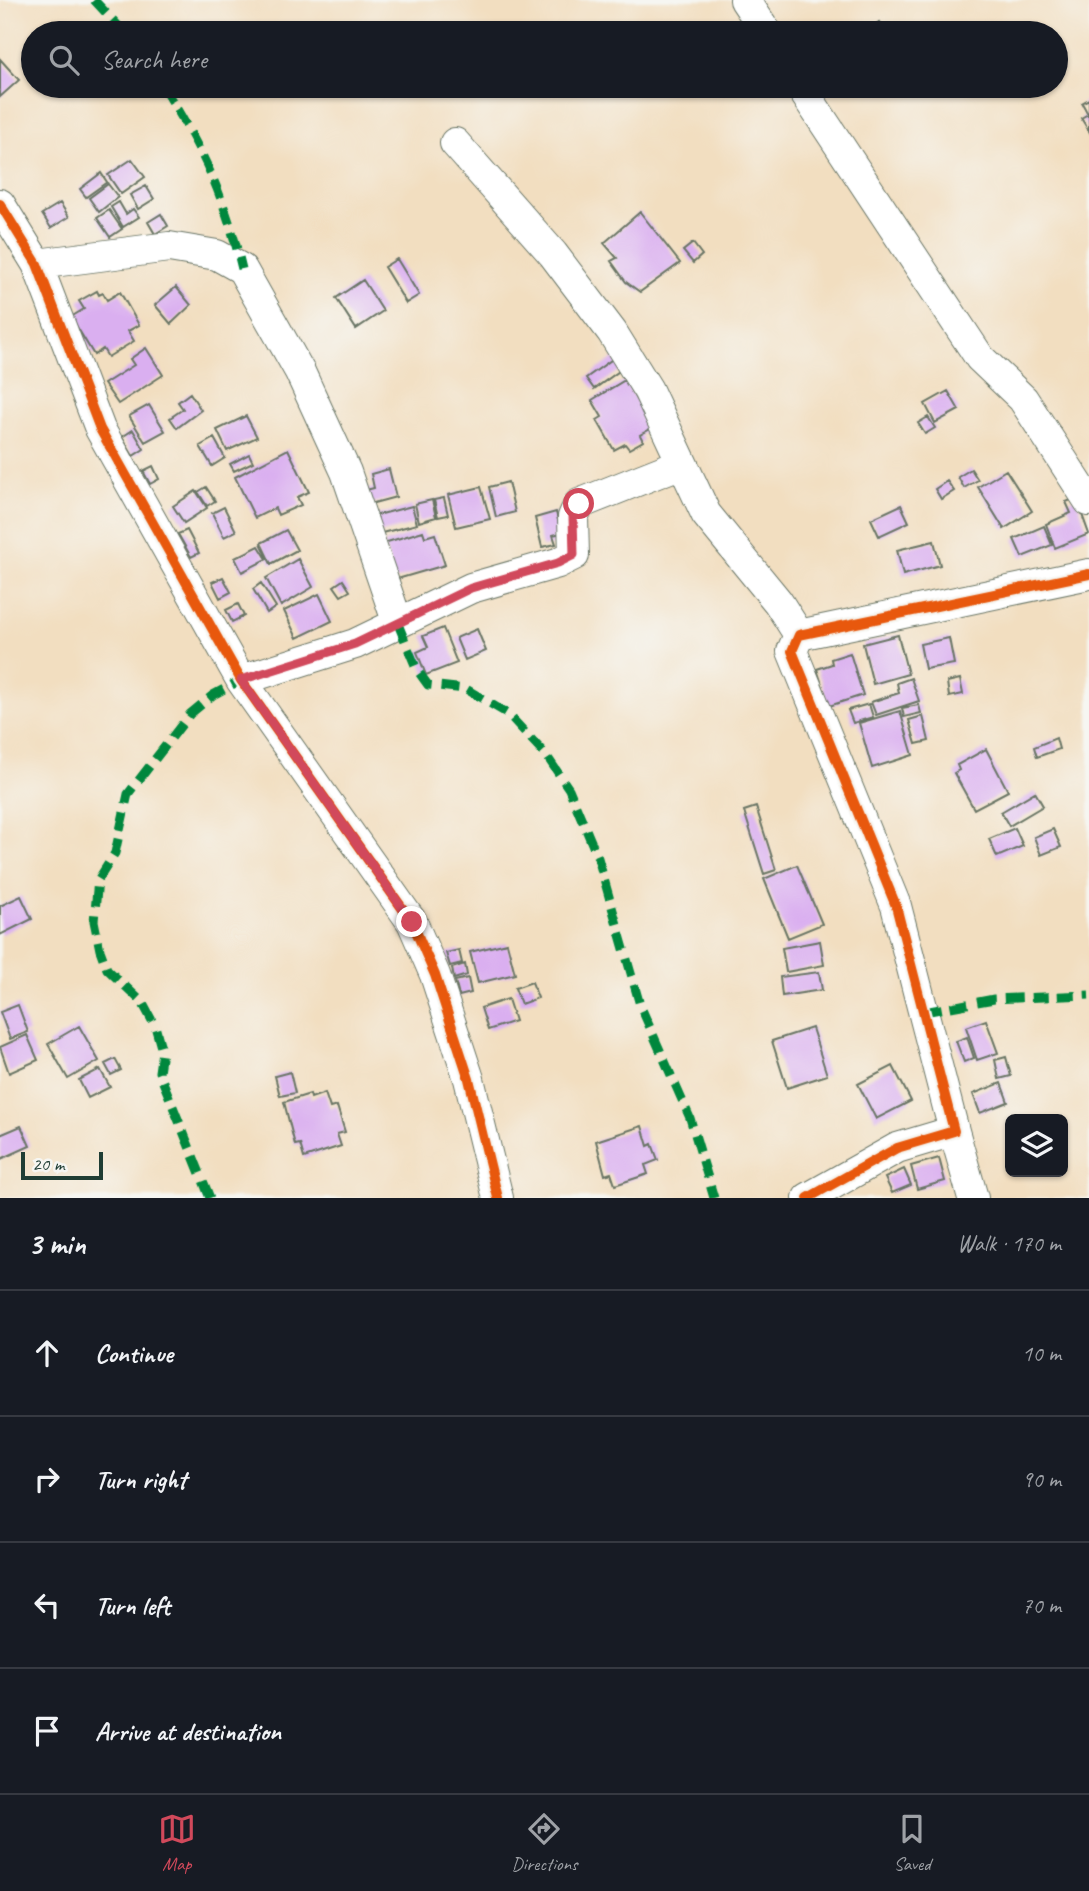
<!DOCTYPE html>
<html lang="en">
<head>
<meta charset="utf-8">
<style>
	:root { --surface:#171b24; --page:#242831; --text:#f1f3f6; --muted:#9ea1a6; --line:#363941; --accent:#d1495b }
	body { margin:0; font-family:Caveat,sans-serif; background:var(--page); color:var(--text) }
	.controls { position:absolute; right:21px; bottom:21px; display:grid; overflow:hidden; border-radius:10px; box-shadow:0 2px 5px #0004 }
	.controls button { width:63px; height:63px; display:grid; place-items:center; padding:0; border:0; border-bottom:2px solid var(--line); background:var(--surface); color:var(--text); font:35px sans-serif }
	.scale { position:absolute; left:21px; bottom:18px; width:82px; box-sizing:border-box; padding-left:7px; border:4px solid #1f3d34; border-top:0; font-size:19px; line-height:24px; white-space:nowrap; color:#1f3d34; -webkit-text-stroke:5px #f6f6f2; paint-order:stroke }
	.stop { position:absolute; width:21px; height:21px; margin:-16px; border:5px solid #d1495b; border-radius:50%; background:#fff }
	.stop.end { background:#d1495b; border-color:#fff; box-shadow:0 2px 7px #0008 }
	.list { margin:0; padding:0; list-style:none }
	h2 { display:flex; justify-content:space-between; align-items:center; height:91px; margin:0; padding:0 28px; font-size:30px }
	h2 small { font-size:23px; font-weight:400; color:var(--muted) }
	.list li { display:grid; grid-template-columns:46px 1fr auto; gap:21px; align-items:center; box-sizing:border-box; height:126px; padding:0 28px; border-top:2px solid var(--line) }
	.list b { display:block; font-size:26px; white-space:nowrap }
	.list em { font-size:23px; font-style:normal; color:var(--muted) }
	.icon { flex:none; width:38px; height:38px; fill:none; stroke:currentColor; stroke-width:2; stroke-linecap:round; stroke-linejoin:round }
	.map { position:relative; flex:none; width:1089px; height:1198px; overflow:hidden }
	.search { position:absolute; background:var(--surface); box-shadow:0 2px 5px #0004; left:21px; right:21px; top:21px; height:77px; display:flex; align-items:center; gap:18px; box-sizing:border-box; padding:0 24px; border-radius:38px; color:var(--muted); font-size:26px }
	.sheet { height:595px; background:var(--surface) }
	nav { display:flex; justify-content:space-around; align-items:center; box-sizing:border-box; height:98px; border-top:2px solid var(--line); background:var(--surface); font-size:19px; color:var(--muted) }
	nav a { display:grid; justify-items:center; gap:4px }
	nav .on { color:var(--accent) }
	.map>svg:first-child { display:block }
</style>
</head>
<body>
<div class="map">
<svg width="1089" height="1198" viewBox="0 0 1089 1198">
	<rect width="100%" height="100%" fill="#f6f6f2"/>
	<filter id="ink" filterUnits="userSpaceOnUse"><feTurbulence type="fractalNoise" baseFrequency=".0143" numOctaves="2"/><feDisplacementMap in="SourceGraphic" scale="14" xChannelSelector="R" yChannelSelector="G"/><feConvolveMatrix kernelMatrix="1 2 1 2 8 2 1 2 1" color-interpolation-filters="sRGB"/></filter>
	<filter id="wash" filterUnits="userSpaceOnUse"><feTurbulence type="fractalNoise" baseFrequency=".00686" numOctaves="4" result="noise"/><feDisplacementMap in="SourceGraphic" scale="28" xChannelSelector="R" yChannelSelector="G"/><feGaussianBlur stdDeviation="1.57" result="paint"/><feColorMatrix in="noise" values="0 0 0 0 0 0 0 0 0 0 0 0 0 0 0 0 0 1.4 0 .05"/><feComposite in="paint" operator="in"/></filter>
	<g filter="url(#wash)">
		<rect width="100%" height="100%" fill="#f2dec0"/>
		<g id="blocks">
			<path fill="#daaff0" d="M879 22 888 33H865Z
				M0 59 19 80 0 97Z
				M1089 99V131L1081 118 1088 114 1082 103Z
				M132 159 145 177 121 194 108 175Z
				M101 173 107 182 86 197 80 189Z
				M108 184 118 197 99 212 89 198Z
				M146 186 154 199 138 209 130 195Z
				M119 202 126 214 133 209 139 217 123 227 111 207Z
				M60 203 69 217 51 228 42 214Z
				M109 210 122 229 110 237 97 218Z
				M640 212 680 263 640 292 626 282 611 261 617 258 604 243Z
				M161 214 168 226 155 234 148 222Z
				M693 243 702 255 693 263 683 251Z
				M397 259 419 295 406 303 384 267Z
				M363 280 383 311 356 329 336 298Z
				M176 287 191 305 171 324 155 305Z
				M97 291 99 295 103 293 107 300 120 292 139 325 128 331 134 341 108 357 103 349 94 355 71 317 84 309 79 301Z
				M146 348 163 375 118 404 104 384 134 365 130 359Z
				M614 358 622 369 594 389 586 378Z
				M625 380 652 428 640 435 643 441 629 449 625 444 614 450 597 420 602 417 592 400Z
				M948 391 959 410 935 423 925 404Z
				M190 393 201 410 177 428 170 418 183 409 178 402Z
				M149 405 165 431 145 442 129 416Z
				M246 416 257 437 227 451 217 430Z
				M928 417 935 428 925 434 918 423Z
				M133 430 144 449 133 456 122 437Z
				M214 438 225 458 212 466 200 446Z
				M288 449 309 492 297 497 301 505 278 515 275 508 255 518 235 477Z
				M249 454 253 462 234 471 230 464Z
				M153 466 159 479 150 484 143 471Z
				M389 469 396 497 370 504 366 490 374 488 371 474Z
				M971 469 978 480 964 488 958 477Z
				M1006 470 1032 511 1004 529 978 487Z
				M947 481 954 491 941 499 935 489Z
				M508 482 515 512 496 517 489 487Z
				M206 487 215 501 207 506 198 492Z
				M481 487 490 519 456 527 448 495Z
				M196 491 207 508 184 523 173 506Z
				M444 498 448 515 438 517 434 500Z
				M1076 498 1089 534 1055 548 1046 524 1071 513 1066 502Z
				M432 500 436 517 419 522 415 504Z
				M901 505 909 522 879 536 871 519Z
				M412 506 417 524 374 535 370 517Z
				M224 507 236 531 224 537 212 513Z
				M556 512 561 533 553 535 556 544 542 547 535 518Z
				M1044 526 1052 545 1022 557 1014 539Z
				M187 530 199 553 191 557 178 534Z
				M286 530 297 550 271 564 261 543Z
				M423 531 425 537 435 534 445 565 394 580 384 543Z
				M934 541 940 565 903 575 897 550Z
				M259 546 267 559 242 572 235 558Z
				M298 559 313 587 281 606 266 578Z
				M223 577 231 592 220 598 212 582Z
				M343 580 350 591 341 596 334 586Z
				M261 583 276 607 267 613 253 589Z
				M319 594 332 621 297 638 284 611Z
				M238 604 244 616 232 622 226 610Z
				M443 628 457 663 426 675 417 652 428 647 423 636Z
				M477 629 486 651 465 660 456 638Z
				M898 635 908 674 873 684 863 644Z
				M949 638 954 664 925 669 920 644Z
				M850 653 863 695 829 706 817 669 832 664 831 659Z
				M911 678 919 701 876 715 871 702 899 693 897 683Z
				M960 679 963 694 949 697 947 682Z
				M869 704 873 717 853 723 848 710Z
				M919 705 921 713 904 717 902 708Z
				M900 711 913 755 872 768 859 723Z
				M923 716 929 741 916 744 909 720Z
				M1056 738 1059 749 1037 757 1034 747Z
				M986 749 1008 791 974 809 954 773 959 770 957 765Z
				M1035 792 1043 806 1009 826 1001 812Z
				M756 807 776 870 764 874 744 811Z
				M1015 828 1023 846 997 857 989 839Z
				M1053 829 1061 847 1041 855 1034 837Z
				M797 865 822 924 788 938 764 879Z
				M21 896 32 919 0 935V906Z
				M820 941 824 965 786 972 782 948Z
				M507 943 515 974 478 983 470 952Z
				M459 950 462 963 450 966 446 953Z
				M465 964 467 975 454 979 452 968Z
				M819 972 822 990 782 996 780 977Z
				M468 978 471 993 459 996 455 981Z
				M532 982 538 998 521 1004 515 988Z
				M508 999 515 1021 488 1030 481 1008Z
				M18 1005 28 1032 10 1039 0 1012Z
				M986 1020 998 1053 977 1060 966 1027Z
				M79 1026 99 1061 68 1079 48 1044Z
				M812 1028 827 1075 787 1088 772 1041Z
				M27 1035 38 1060 9 1073 0 1047Z
				M967 1037 974 1058 964 1062 956 1041Z
				M1006 1057 1011 1076 999 1079 995 1060Z
				M115 1059 121 1070 111 1075 105 1064Z
				M893 1066 911 1101 876 1119 858 1084Z
				M100 1069 110 1087 88 1098 79 1080Z
				M290 1072 295 1093 280 1096 275 1076Z
				M1001 1083 1008 1102 980 1113 973 1094Z
				M325 1093 330 1108 337 1106 345 1132 337 1134 341 1146 304 1158 300 1144 295 1145 284 1102 310 1094 311 1098Z
				M21 1126 30 1146 1 1159 0 1135Z
				M642 1126 648 1146 652 1144 658 1160 645 1165 648 1174 615 1185 611 1173 605 1175 596 1141Z
				M939 1158 945 1181 917 1189 911 1166Z
				M904 1169 911 1185 892 1193 885 1178Z"/>
		</g>
	</g>
	<g filter="url(#ink)">
		<use href="#blocks" fill-opacity="0" stroke="#697565" stroke-width="2"/>
		<g fill="none" stroke-linecap="round" stroke-linejoin="round">
			<g stroke="#697565" stroke-width="32">
				<path id="street" d="M745 0 767 33
					M800 86 980 358 1023 399 1089 501
					M455 143 553 254 612 332 648 390 706 514 778 602 799 635
					M0 204 37 264 100 429 241 680 412 922 435 975 469 1079 498 1198
					M37 264 169 247 217 255 242 269 300 372 346 472 398 624
					M241 680 355 644 471 588 558 563 574 555 573 517 579 504 682 463
					M954 1131 973 1198
					M808 1198 897 1148 954 1131 896 906 792 651 799 635 1089 574"/>
			</g>
			<use href="#street" stroke="#fff" stroke-width="30"/>
			<path stroke="#00873e" stroke-width="9" stroke-dasharray="18 9" stroke-linecap="butt" d="M94 0 125 33
				M163 86C203 151 224 194 242 269
				M398 624 417 670 428 685 466 689 508 714 546 755 569 789 598 858 640 1005 690 1118 714 1198
				M924 1012 994 999 1089 995
				M210 1198 159 1072 162 1051 155 1026 142 1002 107 969 100 950 94 921 98 880 115 853 128 794 190 714 213 695 241 680"/>
			<g stroke="#f6f6f2" stroke-width="15">
				<path id="cycleway" d="M0 204 37 264 100 429 241 680 412 922 435 975 469 1079 498 1198
					M808 1198 897 1148 954 1131 896 906 792 651 799 635 1089 574"/>
			</g>
			<use href="#cycleway" stroke="#e8590c" stroke-width="10"/>
		</g>
	</g>
	<g fill="none" stroke-linecap="round" stroke-linejoin="round" filter="url(#ink)">
		<path stroke="#d1495b" stroke-width="9" d="M412 922 241 680 355 644 471 588 558 563 574 555 573 517 579 504"/>
	</g>
</svg>
<div class="controls">
<button><svg class="icon" aria-label="layers" viewBox="0 0 24 24"><path d="M12 4l9 5-9 5-9-5zM3 14l9 5 9-5"/></svg></button>
</div>
<div class="scale">20 m</div>
<div class="stop" style="left:579px;top:504px"></div>
<div class="stop end" style="left:412px;top:922px"></div>
<div class="search"><svg class="icon" aria-label="search" viewBox="0 0 24 24"><circle cx="10" cy="10" r="6"/><path d="M15 15l6 6"/></svg>Search here</div>
</div>
<section class="sheet">
<h2>3 min<small>Walk · 170 m</small></h2>
<ul class="list">
<li><svg class="icon" aria-label="ahead" viewBox="0 0 24 24"><path d="M12 20V5M6 11l6-6 6 6"/></svg><div><b>Continue</b></div><em>10 m</em></li>
<li><svg class="icon" aria-label="right" viewBox="0 0 24 24"><path d="M7 20v-9h11M14 6l5 5-5 5"/></svg><div><b>Turn right</b></div><em>90 m</em></li>
<li><svg class="icon" aria-label="left" viewBox="0 0 24 24"><path d="M17 20v-9H6M10 6l-5 5 5 5"/></svg><div><b>Turn left</b></div><em>70 m</em></li>
<li><svg class="icon" aria-label="arrive" viewBox="0 0 24 24"><path d="M6 21V4h12l-3 4 3 4H6"/></svg><div><b>Arrive at destination</b></div></li>
</ul>
</section>
<nav>
<a class="on"><svg class="icon" aria-label="map" viewBox="0 0 24 24"><path d="M3 6l6-2 6 2 6-2v14l-6 2-6-2-6 2zM9 4v14M15 6v14"/></svg>Map</a>
<a><svg class="icon" aria-label="directions" viewBox="0 0 24 24"><path d="M12 3l9 9-9 9-9-9zM9 14v-3h6M13 9l2 2-2 2"/></svg>Directions</a>
<a><svg class="icon" aria-label="saved" viewBox="0 0 24 24"><path d="M7 4h10v16l-5-4-5 4z"/></svg>Saved</a>
</nav>
</body>
</html>
